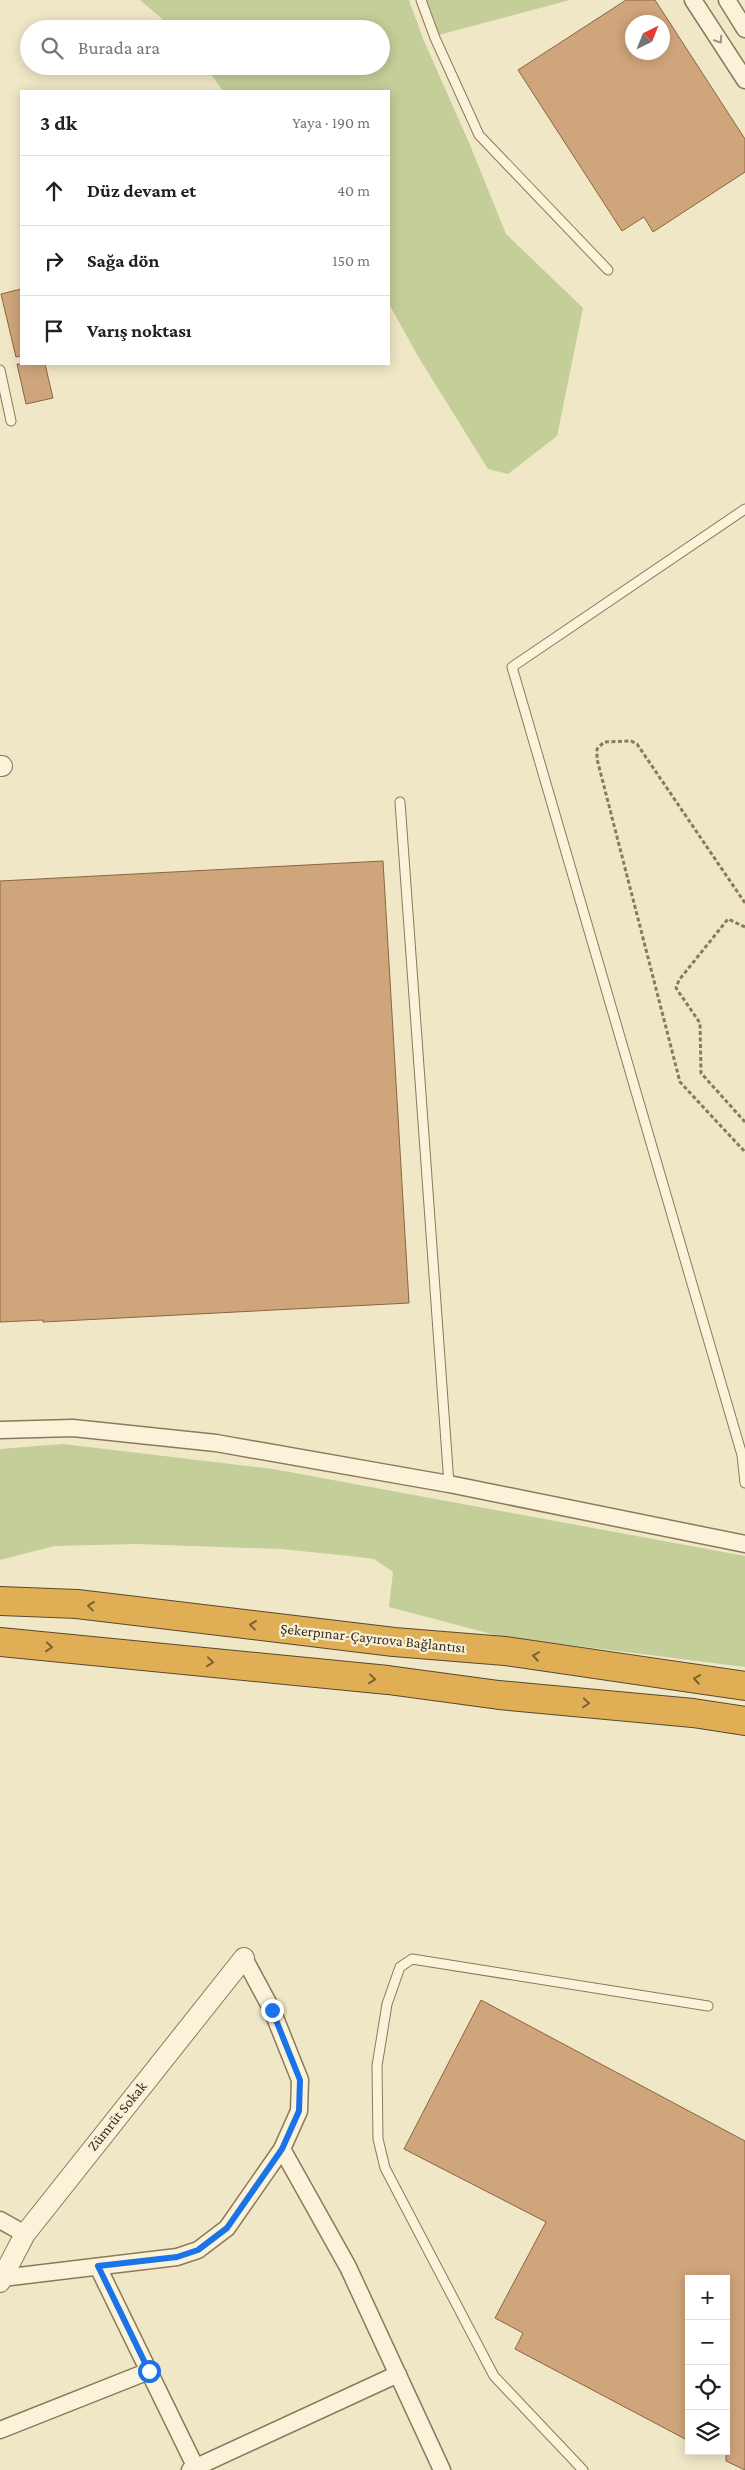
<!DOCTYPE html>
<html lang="tr">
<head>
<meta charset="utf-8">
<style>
	:root { --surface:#fff; --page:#f2f2f2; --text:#202124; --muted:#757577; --line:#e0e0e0 }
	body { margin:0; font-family:"Crimson Pro",serif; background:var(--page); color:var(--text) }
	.controls { position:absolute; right:15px; bottom:15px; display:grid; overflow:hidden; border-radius:0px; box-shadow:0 2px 12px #0003 }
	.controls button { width:45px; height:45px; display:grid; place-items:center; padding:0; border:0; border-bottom:1px solid var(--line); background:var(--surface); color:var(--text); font:25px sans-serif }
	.compass { position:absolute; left:625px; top:15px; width:45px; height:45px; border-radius:50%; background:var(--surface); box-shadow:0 2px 12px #0003; rotate:43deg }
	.stop { position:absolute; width:15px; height:15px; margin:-11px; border:4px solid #1a73e8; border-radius:50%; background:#fff }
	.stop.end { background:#1a73e8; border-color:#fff; box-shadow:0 1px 5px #0008 }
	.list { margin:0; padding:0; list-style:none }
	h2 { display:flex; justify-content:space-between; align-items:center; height:65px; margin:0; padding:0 20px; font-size:21px }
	h2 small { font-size:16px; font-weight:400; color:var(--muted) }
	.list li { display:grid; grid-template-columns:32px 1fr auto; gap:15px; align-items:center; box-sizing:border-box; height:70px; padding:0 20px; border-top:1px solid var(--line) }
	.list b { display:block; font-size:19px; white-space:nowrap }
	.list em { font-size:16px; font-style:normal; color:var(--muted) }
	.icon { flex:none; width:28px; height:28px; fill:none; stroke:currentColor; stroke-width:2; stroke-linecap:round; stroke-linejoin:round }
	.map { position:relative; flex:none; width:745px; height:2470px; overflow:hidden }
	.search { position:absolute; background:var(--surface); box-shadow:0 2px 12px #0003; left:20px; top:20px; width:370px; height:55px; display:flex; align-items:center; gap:12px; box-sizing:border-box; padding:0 18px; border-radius:28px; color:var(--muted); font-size:19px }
	.panel { position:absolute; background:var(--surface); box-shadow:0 2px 12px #0003; left:20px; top:90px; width:370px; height:275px; border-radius:0px }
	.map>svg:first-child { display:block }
</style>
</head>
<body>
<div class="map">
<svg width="745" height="2470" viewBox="0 0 745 2470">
	<rect width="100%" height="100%" fill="#f0e7c6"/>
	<path fill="#c3ce99" d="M140 0H409L424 41 470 145 506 234 583 308 557 436 508 474 488 469 419 358 389 304V91H223L205 66H381V29H174Z
		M423 0H570L435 36Z
		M63 1444 273 1469 745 1556V1667L499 1636 389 1607 393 1572 374 1559 350 1556 281 1549 136 1544 54 1546 0 1560V1449Z"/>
	<path fill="#cfa57b" stroke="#8c6540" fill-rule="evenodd" d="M626 0H655L745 139V172L653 232 644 217 622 231 518 70ZM632 22H662V52H632Z
		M21 289V356L16 357 1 294Z
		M17 364H45L53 398 26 404Z
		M383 861 409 1303 43 1322V1320L0 1322V881Z
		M481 2000 745 2141V2470L726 2461V2279H689V2441L515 2349 523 2333 495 2318 546 2222 404 2149Z"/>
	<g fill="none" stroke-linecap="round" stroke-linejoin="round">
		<g stroke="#8c795b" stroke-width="11">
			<path id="service" d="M421 0 435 38 479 135 608 270
				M0 370 11 421
				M745 509 512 667 742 1455 745 1483
				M400 802 449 1484
				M583 2470 494 2376 385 2168 378 2139 377 2066 387 2004 400 1967 412 1959 708 2006"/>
		</g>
		<g stroke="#8c795b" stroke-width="19">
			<path id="minor" d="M693 0 745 80
				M727 0 745 29
				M0 1430 73 1428 216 1443 449 1484 745 1544
				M282 2149 348 2267 442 2470
				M0 2220 25 2234
				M98 2267 197 2470
				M2 2278 177 2257 198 2250 227 2228 282 2149 299 2111 300 2080 272 2010 244 1958
				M0 2430 149 2371
				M190 2470 398 2374"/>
		</g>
		<g stroke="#8c795b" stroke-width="22">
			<path id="tertiary" d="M0 766H2
				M0 2282 25 2234 244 1958"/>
		</g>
		<g stroke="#5a472f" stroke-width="30">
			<path id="motorway" d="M0 1601 77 1604 394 1642 505 1651 745 1686
				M0 1642 388 1680 499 1695 693 1713 745 1721"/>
		</g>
		<path stroke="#8c795b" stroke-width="3" stroke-dasharray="4 2.5" stroke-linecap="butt" d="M745 903 637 744 631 741 604 742 597 749V759L680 1082 745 1152
			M745 927 728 919 679 980 676 988 700 1023 701 1073 745 1122"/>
		<use href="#service" stroke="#faf3da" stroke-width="9"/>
		<use href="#minor" stroke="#faf3da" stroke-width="16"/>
		<use href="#tertiary" stroke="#faf3da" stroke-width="20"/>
		<use href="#motorway" stroke="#e0af55" stroke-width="28"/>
	</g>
	<defs><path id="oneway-chevron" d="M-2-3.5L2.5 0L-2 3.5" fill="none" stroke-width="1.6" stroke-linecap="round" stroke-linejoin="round" transform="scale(1.25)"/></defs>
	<use stroke="#9a917c" href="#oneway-chevron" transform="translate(719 40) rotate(57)"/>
	<g stroke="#7d6235">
		<use href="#oneway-chevron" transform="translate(91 1606) rotate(-173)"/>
		<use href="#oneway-chevron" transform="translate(253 1625) rotate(-173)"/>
		<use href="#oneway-chevron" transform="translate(49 1647) rotate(5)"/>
		<use href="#oneway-chevron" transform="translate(536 1656) rotate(-172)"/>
		<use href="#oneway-chevron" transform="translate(210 1662) rotate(6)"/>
		<use href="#oneway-chevron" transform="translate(372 1679) rotate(6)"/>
		<use href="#oneway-chevron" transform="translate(697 1679) rotate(-172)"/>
		<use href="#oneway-chevron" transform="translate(586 1703) rotate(5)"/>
	</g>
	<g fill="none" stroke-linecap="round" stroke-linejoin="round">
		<path stroke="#1a73e8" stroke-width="6" d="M149 2371 98 2266 177 2257 198 2250 227 2228 282 2149 299 2111 300 2080 272 2010"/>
	</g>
	<g text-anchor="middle" stroke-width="4.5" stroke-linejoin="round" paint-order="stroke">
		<g font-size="15" fill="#3b2f1f" stroke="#f7f0d6">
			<text transform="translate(373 1638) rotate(6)" y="5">Şekerpınar-Çayırova Bağlantısı</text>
			<text transform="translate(117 2116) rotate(-51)" y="5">Zümrüt Sokak</text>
		</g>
	</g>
</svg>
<div class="controls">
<button>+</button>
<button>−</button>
<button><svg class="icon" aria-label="locate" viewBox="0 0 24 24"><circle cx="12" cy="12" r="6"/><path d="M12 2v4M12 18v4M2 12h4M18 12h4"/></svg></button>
<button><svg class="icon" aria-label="layers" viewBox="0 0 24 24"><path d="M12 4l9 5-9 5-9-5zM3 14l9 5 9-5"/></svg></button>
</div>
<svg class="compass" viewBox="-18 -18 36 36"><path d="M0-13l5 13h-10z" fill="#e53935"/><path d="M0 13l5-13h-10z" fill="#757577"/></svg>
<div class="stop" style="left:149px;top:2371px"></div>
<div class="stop end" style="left:272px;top:2010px"></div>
<div class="search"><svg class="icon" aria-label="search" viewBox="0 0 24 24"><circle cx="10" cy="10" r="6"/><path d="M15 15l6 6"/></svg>Burada ara</div>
<section class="panel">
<h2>3 dk<small>Yaya · 190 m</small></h2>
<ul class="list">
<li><svg class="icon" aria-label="ahead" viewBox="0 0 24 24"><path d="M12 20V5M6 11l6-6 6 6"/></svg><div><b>Düz devam et</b></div><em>40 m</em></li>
<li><svg class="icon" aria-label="right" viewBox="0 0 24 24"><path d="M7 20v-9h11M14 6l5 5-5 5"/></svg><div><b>Sağa dön</b></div><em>150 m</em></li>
<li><svg class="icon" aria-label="arrive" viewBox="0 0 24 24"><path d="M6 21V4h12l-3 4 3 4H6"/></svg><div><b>Varış noktası</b></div></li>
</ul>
</section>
</div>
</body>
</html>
